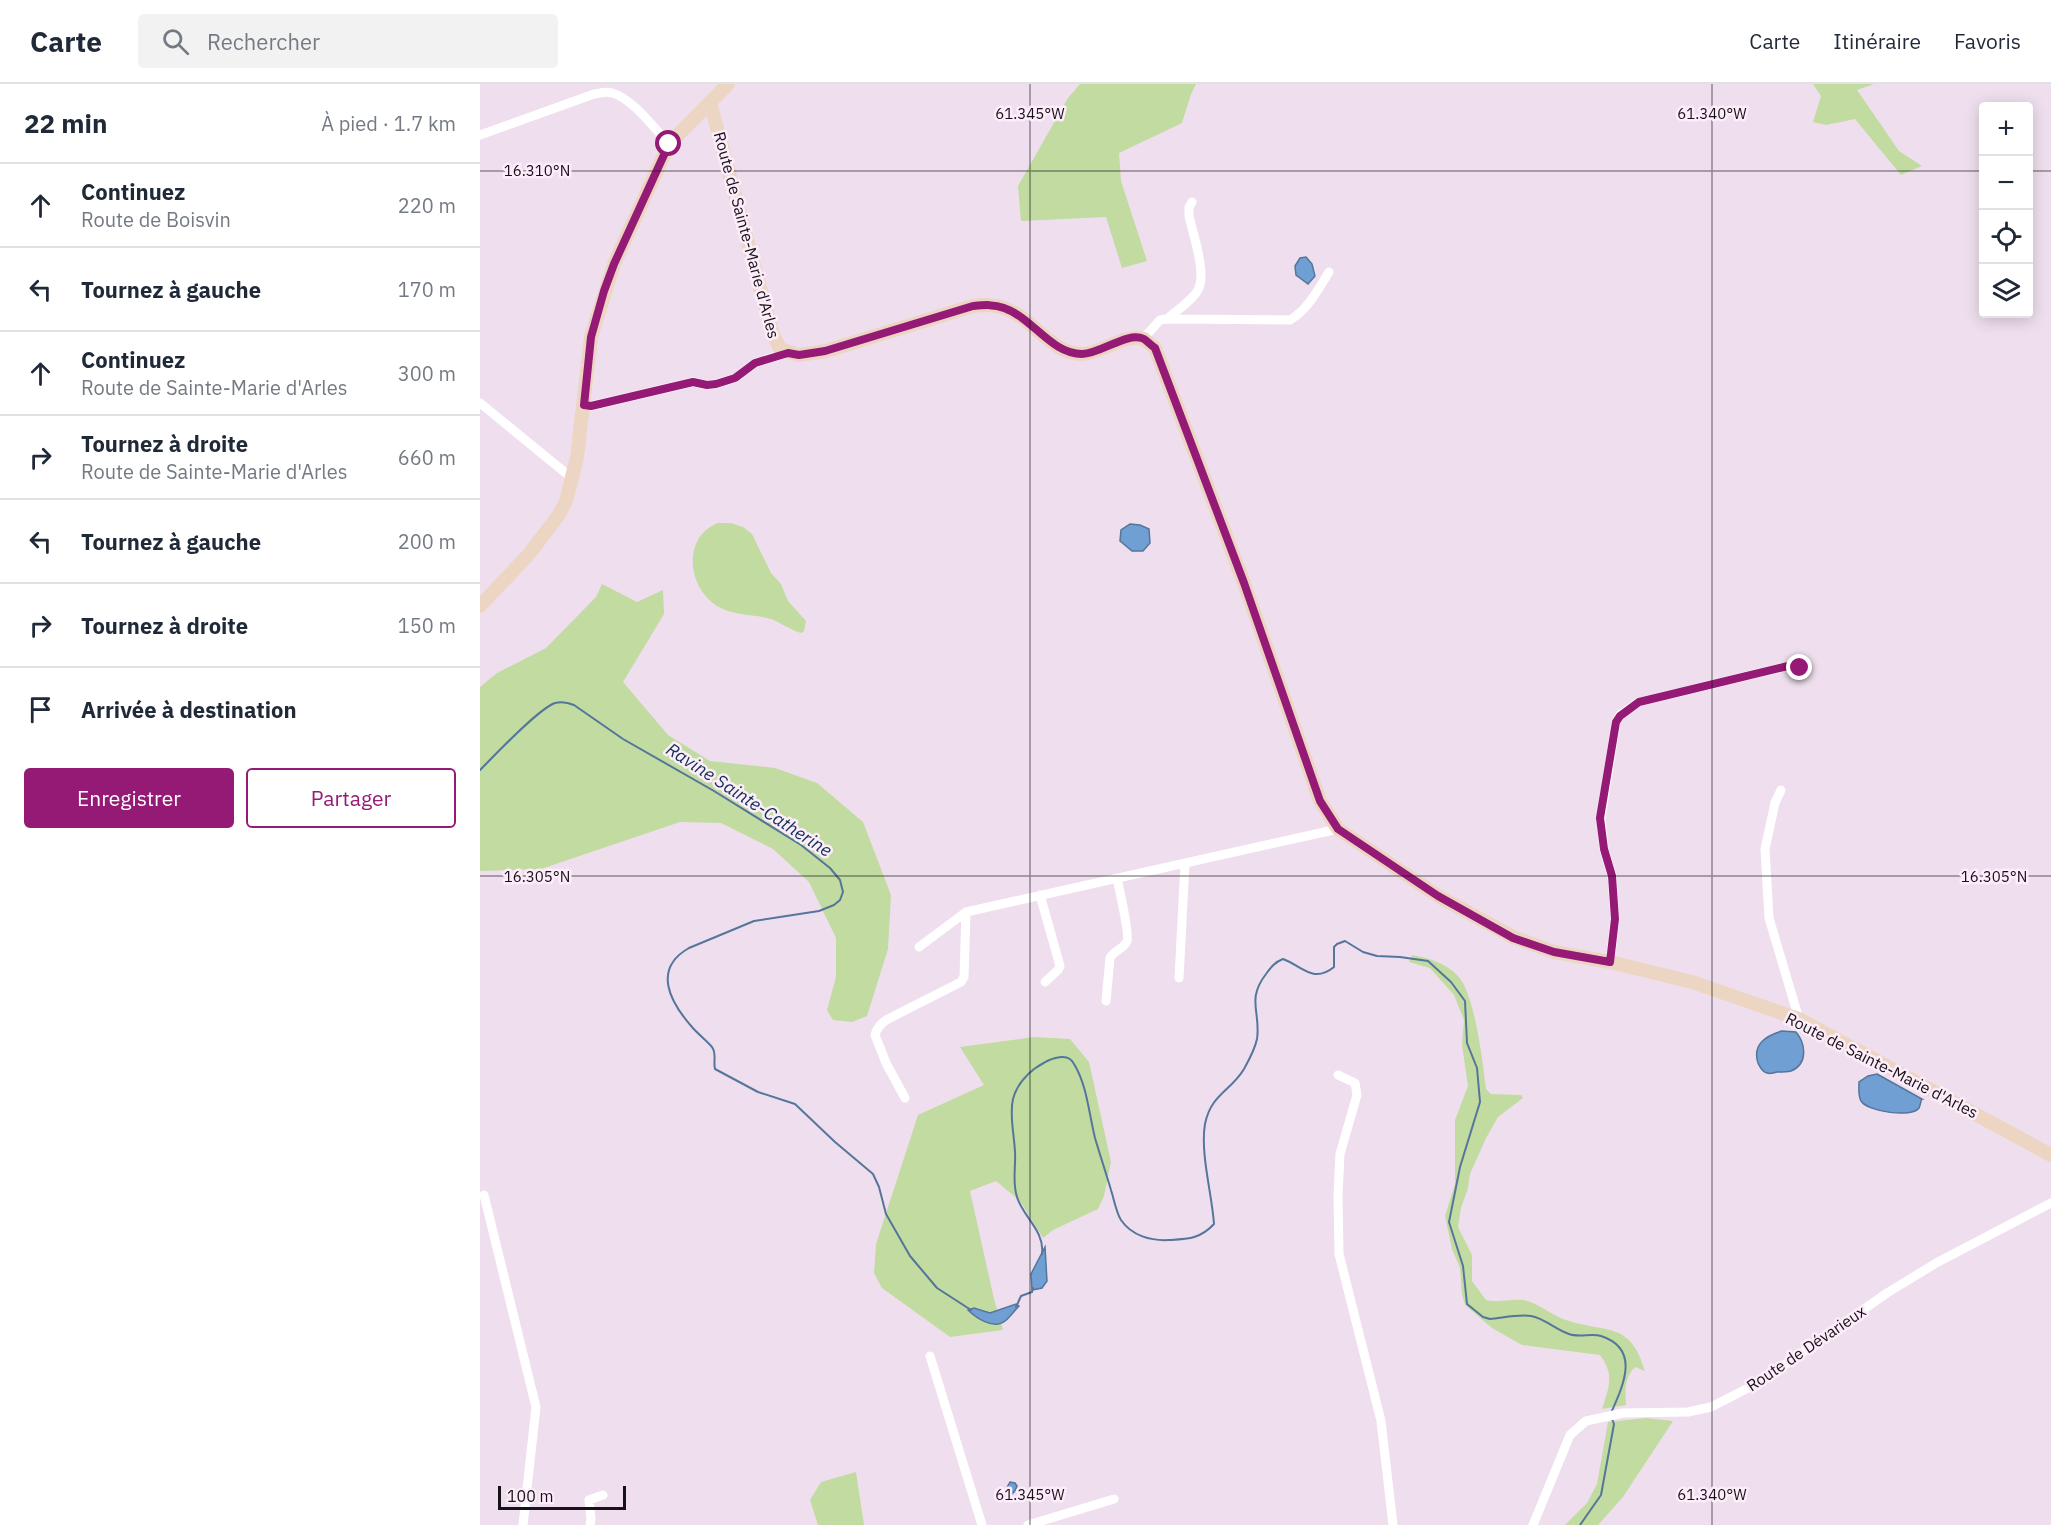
<!DOCTYPE html>
<html lang="fr">
<head>
<meta charset="utf-8">
<style>
	:root { --surface:#fff; --page:#f2f2f3; --text:#1f2937; --muted:#747a83; --line:#e0e1e3; --accent:#941a76 }
	body { margin:0; font-family:"IBM Plex Sans",sans-serif; background:var(--page); color:var(--text) }
	.controls { position:absolute; right:18px; top:18px; display:grid; overflow:hidden; border-radius:6px; box-shadow:0 3px 15px #0003 }
	.controls button { width:54px; height:54px; display:grid; place-items:center; padding:0; border:0; border-bottom:2px solid var(--line); background:var(--surface); color:var(--text); font:30px sans-serif }
	.scale { position:absolute; left:18px; bottom:15px; width:128px; box-sizing:border-box; padding-left:6px; border:3px solid #171217; border-top:0; font-size:16px; line-height:21px; white-space:nowrap; color:#171217; -webkit-text-stroke:4px #fdedfb; paint-order:stroke }
	.stop { position:absolute; width:18px; height:18px; margin:-14px; border:4px solid #941a76; border-radius:50%; background:#fff }
	.stop.end { background:#941a76; border-color:#fff; box-shadow:0 2px 6px #0008 }
	.list { margin:0; padding:0; list-style:none }
	h2 { display:flex; justify-content:space-between; align-items:center; height:78px; margin:0; padding:0 24px; font-size:26px }
	h2 small { font-size:20px; font-weight:400; color:var(--muted) }
	.list li { display:grid; grid-template-columns:39px 1fr auto; gap:18px; align-items:center; box-sizing:border-box; height:84px; padding:0 24px; border-top:2px solid var(--line) }
	.list b { display:block; font-size:22px; white-space:nowrap }
	.list p { margin:0; font-size:20px; white-space:nowrap; color:var(--muted) }
	.list em { font-size:20px; font-style:normal; color:var(--muted) }
	.actions { display:flex; gap:12px; padding:18px 24px }
	.actions a { flex:1; padding:14px 0; border:2px solid var(--accent); border-radius:6px; text-align:center; font-size:21px; color:var(--accent) }
	.actions .main { background:var(--accent); color:#fff }
	.icon { flex:none; width:33px; height:33px; fill:none; stroke:currentColor; stroke-width:2; stroke-linecap:round; stroke-linejoin:round }
	.map { position:relative; flex:none; width:1571px; height:1441px; overflow:hidden }
	header { display:flex; align-items:center; gap:36px; box-sizing:border-box; height:84px; padding:0 30px; background:var(--surface); border-bottom:2px solid var(--line) }
	header strong { font-size:28px }
	nav { display:flex; gap:33px; margin-inline-start:auto; font-size:21px }
	.search { width:420px; height:54px; background:var(--page); display:flex; align-items:center; gap:15px; box-sizing:border-box; padding:0 21px; border-radius:6px; color:var(--muted); font-size:22px }
	main { display:flex }
	aside { flex:1; background:var(--surface) }
	.map>svg:first-child { display:block }
</style>
</head>
<body>
<header>
<strong>Carte</strong>
<div class="search"><svg class="icon" aria-label="search" viewBox="0 0 24 24"><circle cx="10" cy="10" r="6"/><path d="M15 15l6 6"/></svg>Rechercher</div>
<nav><a>Carte</a><a>Itinéraire</a><a>Favoris</a></nav>
</header>
<main>
<aside>
<h2>22 min<small>À pied · 1.7 km</small></h2>
<ul class="list">
<li><svg class="icon" aria-label="ahead" viewBox="0 0 24 24"><path d="M12 20V5M6 11l6-6 6 6"/></svg><div><b>Continuez</b><p>Route de Boisvin</p></div><em>220 m</em></li>
<li><svg class="icon" aria-label="left" viewBox="0 0 24 24"><path d="M17 20v-9H6M10 6l-5 5 5 5"/></svg><div><b>Tournez à gauche</b></div><em>170 m</em></li>
<li><svg class="icon" aria-label="ahead" viewBox="0 0 24 24"><path d="M12 20V5M6 11l6-6 6 6"/></svg><div><b>Continuez</b><p>Route de Sainte-Marie d'Arles</p></div><em>300 m</em></li>
<li><svg class="icon" aria-label="right" viewBox="0 0 24 24"><path d="M7 20v-9h11M14 6l5 5-5 5"/></svg><div><b>Tournez à droite</b><p>Route de Sainte-Marie d'Arles</p></div><em>660 m</em></li>
<li><svg class="icon" aria-label="left" viewBox="0 0 24 24"><path d="M17 20v-9H6M10 6l-5 5 5 5"/></svg><div><b>Tournez à gauche</b></div><em>200 m</em></li>
<li><svg class="icon" aria-label="right" viewBox="0 0 24 24"><path d="M7 20v-9h11M14 6l5 5-5 5"/></svg><div><b>Tournez à droite</b></div><em>150 m</em></li>
<li><svg class="icon" aria-label="arrive" viewBox="0 0 24 24"><path d="M6 21V4h12l-3 4 3 4H6"/></svg><div><b>Arrivée à destination</b></div></li>
</ul>
<div class="actions"><a class="main">Enregistrer</a><a>Partager</a></div>
</aside>
<div class="map">
<svg width="1571" height="1441" viewBox="0 0 1571 1441">
	<rect width="100%" height="100%" fill="#efdfee"/>
	<path fill="#c1dba0" d="M600 0H716L711 10 702 39 639 69 641 97 667 177 642 184 626 133 541 137 538 102 588 14Z
		M1333 0H1394L1377 6 1419 67 1442 82 1421 91 1375 35 1346 41 1333 38 1341 12Z
		M238 439H251L263 443 272 450 291 489 301 500 308 517 326 537 324 547 321 549C310 546 302 539 291 535 275 530 252 532 237 522 207 503 202 453 238 439Z
		M122 500 157 518 183 506 184 530 143 598 188 651 230 677 295 684 337 699 383 738 411 811 408 865 387 932 372 938 353 936 347 926 356 893V854L329 798 293 765 241 739 200 738 61 785 0 787V603L17 589 66 564 116 513Z
		M932 871C949 874 966 879 978 892 995 910 1003 980 1006 1005L1011 1010 1041 1011 1043 1014 1018 1033 1006 1054 990 1090 988 1104 981 1124 978 1143 992 1171V1197L1006 1216C1019 1219 1031 1215 1043 1216 1059 1219 1071 1231 1086 1236 1127 1250 1150 1236 1165 1287L1155 1283C1144 1294 1145 1307 1146 1321L1122 1325C1129 1303 1135 1291 1120 1271L1042 1261 1012 1244 985 1221 982 1210 980 1184 972 1165 965 1132 975 1100V1036L988 1002 982 961 984 936 974 911 950 884 929 878Z
		M554 953 590 955 609 978 631 1078 624 1112 618 1125 573 1146 563 1154 540 1117 516 1097 490 1107 514 1215 523 1246 470 1253 402 1204 394 1189 396 1160 438 1031 504 1001 480 963Z
		M1166 1334 1193 1337 1143 1413 1118 1441H1085L1107 1419 1117 1400 1128 1338Z
		M376 1388 384 1441H338L330 1416 341 1398Z"/>
	<path fill="#6f9fd3" stroke="#55759b" stroke-width="1.5" d="M826 173 832 180 835 192 828 200 816 191 815 182 820 174Z
		M650 440 660 441 669 445 670 459 663 467H652L640 457 641 446Z
		M1302 947 1316 948C1326 960 1328 980 1311 987 1307 988 1301 988 1297 988 1294 989 1290 990 1287 989 1282 988 1280 983 1278 979 1272 960 1286 952 1302 947Z
		M1397 990 1442 1015C1441 1015 1440 1023 1439 1024 1432 1034 1388 1028 1381 1017 1378 1012 1379 1005 1379 998L1388 992Z
		M565 1163 567 1197 562 1204 552 1206 551 1190Z
		M536 1220 539 1222C534 1227 530 1233 525 1237 514 1246 496 1234 488 1226L494 1224 510 1229Z
		M530 1398 535 1399 537 1402C535 1410 529 1413 521 1414Z"/>
	<g fill="none" stroke-linecap="round" stroke-linejoin="round">
		<path stroke="#55759b" stroke-width="2" d="M0 686C15 671 58 625 75 619 82 617 87 618 94 621L143 655 234 707 321 761 350 784 360 796 363 808 360 816 354 821 339 827 274 837 209 864C172 885 190 918 212 943 218 950 226 956 232 963 237 970 233 977 235 985L278 1008 315 1020 355 1058 393 1090 399 1103 406 1130 430 1172 457 1204 491 1226
			M562 1170C565 1147 543 1133 537 1113 532 1098 536 1083 535 1068 533 1033 522 1011 554 985 563 979 572 973 583 973 588 973 592 976 594 980 607 1001 609 1030 615 1054 620 1071 626 1089 631 1106 634 1115 636 1128 641 1136 652 1152 671 1157 689 1156 708 1155 720 1155 734 1140 732 1110 720 1069 725 1040 731 1010 751 1007 764 985 769 976 775 965 777 955 781 928 766 916 786 890 791 883 795 878 803 875 822 882 833 900 854 883V863L857 860 865 857 883 868 897 872 920 873 948 877 971 898 985 917 987 959 997 984 1000 1018 980 1083 969 1138 983 1182 987 1220 1003 1233 1010 1235C1022 1234 1039 1230 1051 1232 1064 1234 1076 1246 1089 1250 1099 1254 1111 1249 1121 1252 1161 1265 1143 1302 1131 1329
			M536 1223 541 1212 552 1208 553 1204
			M1100 1441 1121 1411 1134 1340 1132 1335"/>
		<path stroke="#fff" stroke-width="9" d="M0 51 114 10C120 9 126 7 132 9 152 14 175 45 189 60
			M687 235C697 226 712 217 718 206 727 190 713 150 709 132V123L712 118
			M663 255 680 236 687 235 810 236C828 225 838 206 849 188
			M0 319 93 395
			M104 321 111 322 213 298 227 301 236 300 255 294 275 279 307 269
			M1301 706 1295 719 1285 765 1289 834 1319 935
			M560 811 580 882 578 886 565 898
			M439 863 486 828 858 745
			M1130 878 1135 835 1132 792 1124 765 1121 734 1136 638 1140 631 1159 618 1308 582 1320 584
			M699 894 705 779
			M626 917 630 874C634 866 644 865 647 857 650 849 639 805 637 794
			M858 991 875 999 877 1011 860 1070 858 1111 859 1170 901 1337 913 1441
			M425 1014 406 979 395 951C397 943 401 939 408 935L481 898 484 893 486 828
			M4 1111 56 1323 43 1441
			M450 1272 502 1441
			M110 1441 111 1435 109 1416 123 1411
			M548 1441 634 1415
			M1053 1441 1090 1351 1106 1337 1143 1329 1208 1328 1231 1323 1280 1298 1407 1209 1458 1178 1571 1119"/>
		<path stroke="#ecd6c3" stroke-width="14" d="M230 18 292 248 300 265 319 271 346 267 493 222C504 221 514 220 524 224 553 234 571 270 602 270 621 270 646 248 664 255 667 257 671 261 675 264L764 499 840 717 858 745 958 812 1033 853 1074 868 1130 878 1212 898 1319 935 1571 1071
			M0 522 49 470 78 432 86 417 97 373 111 253 134 180 189 60 248 0"/>
	</g>
	<g fill="none" stroke-linecap="round" stroke-linejoin="round">
		<path stroke="#941a76" stroke-width="8" d="M189 60 134 180 124 207 111 253 104 321 111 322 213 298 227 301 236 300 255 294 275 279 308 269 319 271 345 267 493 222C504 221 514 220 524 224 553 234 571 270 602 270 621 270 647 247 664 255 667 257 671 261 675 264L764 499 840 717 858 745 958 812 1033 854 1074 868 1130 878 1135 835 1132 792 1124 765 1120 734 1136 638 1140 632 1159 618 1308 582 1320 584"/>
	</g>
	<path fill="none" stroke="#171217" stroke-width="1.5" stroke-opacity="0.45" d="M550 0V1441M1232 0V1441M0 87H1504M1548 87H1571M0 792H1571"/>
	<g text-anchor="middle" stroke-width="5" stroke-linejoin="round" paint-order="stroke">
		<g font-size="16" fill="#171217" stroke="#fdedfb">
			<text transform="translate(267 151) rotate(75)" y="6">Route de Sainte-Marie d'Arles</text>
			<text transform="translate(1402 981) rotate(27)" y="6">Route de Sainte-Marie d'Arles</text>
			<text transform="translate(1326 1264) rotate(-34)" y="6">Route de Dévarieux</text>
		</g>
		<g font-size="18" font-style="italic" fill="#0f3355" stroke="#fdedfb">
			<text transform="translate(269 716) rotate(33)" y="6">Ravine Sainte-Catherine</text>
		</g>
	</g>
	<g font-size="15" text-anchor="middle" fill="#171217" stroke="#fdedfb" stroke-width="5" stroke-linejoin="round" paint-order="stroke">
		<text x="550" y="35">61.345°W</text>
		<text x="1232" y="35">61.340°W</text>
		<text x="57" y="92">16.310°N</text>
		<text x="57" y="798">16.305°N</text>
		<text x="1514" y="798">16.305°N</text>
		<text x="550" y="1416">61.345°W</text>
		<text x="1232" y="1416">61.340°W</text>
	</g>
</svg>
<div class="controls">
<button>+</button>
<button>−</button>
<button><svg class="icon" aria-label="locate" viewBox="0 0 24 24"><circle cx="12" cy="12" r="6"/><path d="M12 2v4M12 18v4M2 12h4M18 12h4"/></svg></button>
<button><svg class="icon" aria-label="layers" viewBox="0 0 24 24"><path d="M12 4l9 5-9 5-9-5zM3 14l9 5 9-5"/></svg></button>
</div>
<div class="scale">100 m</div>
<div class="stop" style="left:189px;top:60px"></div>
<div class="stop end" style="left:1320px;top:584px"></div>
</div>
</main>
</body>
</html>
